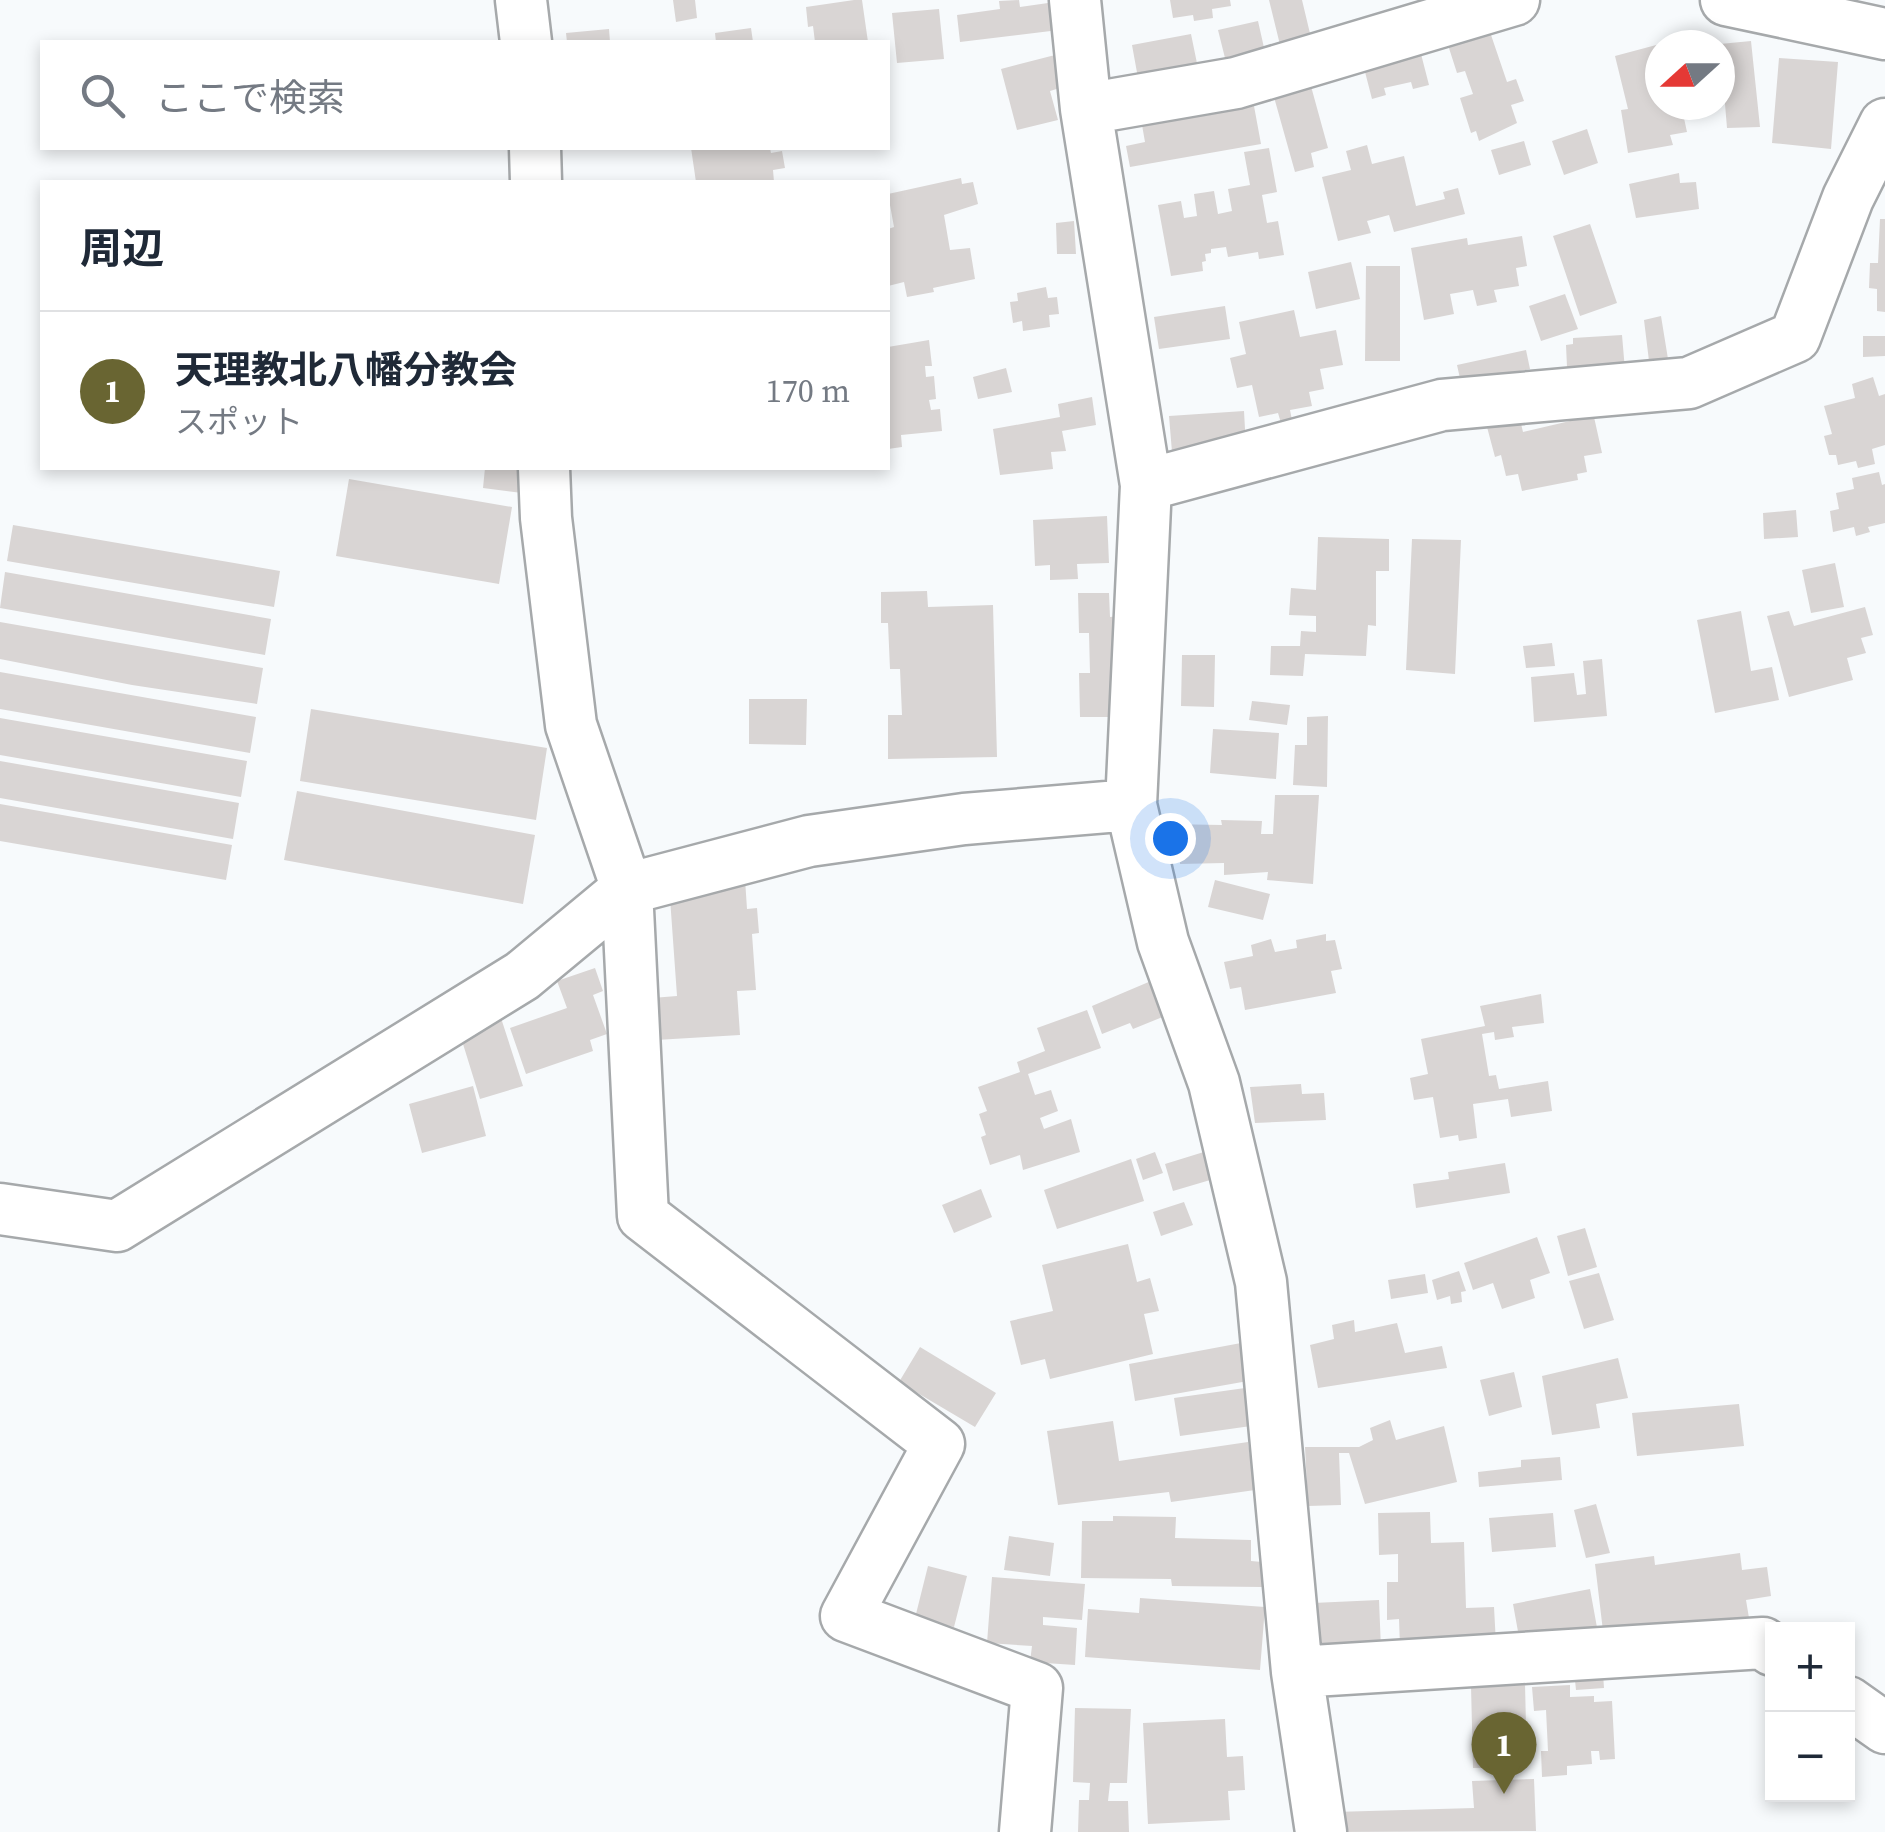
<!DOCTYPE html>
<html lang="ja">
<head>
<meta charset="utf-8">
<style>
	:root { --surface:#fff; --page:#f2f2f3; --text:#1f2937; --muted:#747a83; --line:#e0e1e3; --accent:#696532 }
	body { margin:0; font-family:"Source Serif 4","Noto Sans JP",serif; background:var(--page); color:var(--text) }
	.controls { position:absolute; right:30px; bottom:30px; display:grid; overflow:hidden; border-radius:0px; box-shadow:0 5px 15px #0003 }
	.controls button { width:90px; height:90px; display:grid; place-items:center; padding:0; border:0; border-bottom:2px solid var(--line); background:var(--surface); color:var(--text); font:50px sans-serif }
	.compass { position:absolute; left:1645px; top:30px; width:90px; height:90px; border-radius:50%; background:var(--surface); box-shadow:0 5px 15px #0003; rotate:249deg }
	.you { position:absolute; left:1170px; top:838px; width:35px; height:35px; margin:-25px; border:8px solid #fff; border-radius:50%; background:#1a73e8; box-shadow:0 0 0 15px #1a73e833 }
	.badge { display:grid; place-items:center; width:65px; height:65px; border-radius:50%; background:var(--accent); color:#fff; font-size:32px; font-weight:700 }
	.pin { position:absolute; translate:-50% -82px; filter:drop-shadow(0 2px 5px #0008) }
	.pin::after { content:''; position:absolute; top:52px; width:35px; height:30px; background:inherit; clip-path:polygon(0 0,100% 0,50% 100%) }
	.list { margin:0; padding:0; list-style:none }
	h2 { display:flex; justify-content:space-between; align-items:center; height:130px; margin:0; padding:0 40px; font-size:42px }
	h2 small { font-size:32px; font-weight:400; color:var(--muted) }
	.list li { display:grid; grid-template-columns:65px 1fr auto; gap:30px; align-items:center; box-sizing:border-box; height:160px; padding:0 40px; border-top:2px solid var(--line) }
	.list b { display:block; font-size:38px; white-space:nowrap }
	.list p { margin:0; font-size:32px; white-space:nowrap; color:var(--muted) }
	.list em { font-size:32px; font-style:normal; color:var(--muted) }
	.icon { flex:none; width:55px; height:55px; fill:none; stroke:currentColor; stroke-width:2; stroke-linecap:round; stroke-linejoin:round }
	.map { position:relative; flex:none; width:1885px; height:1832px; overflow:hidden }
	.search { position:absolute; background:var(--surface); box-shadow:0 5px 15px #0003; left:40px; top:40px; width:850px; height:110px; display:flex; align-items:center; gap:25px; box-sizing:border-box; padding:0 35px; border-radius:0px; color:var(--muted); font-size:38px }
	.panel { position:absolute; background:var(--surface); box-shadow:0 5px 15px #0003; left:40px; top:180px; width:850px; height:290px; border-radius:0px }
	.map>svg:first-child { display:block }
</style>
</head>
<body>
<div class="map">
<svg width="1885" height="1832" viewBox="0 0 1885 1832">
	<rect width="100%" height="100%" fill="#f7fafc"/>
	<path fill="#d9d5d4" d="M673 0H695L697 18 676 22Z
		M854 0H862L868 42H815L813 26 808 27 806 7Z
		M1019 0 1020 7 1055 2 1059 30 960 42 957 15 1000 9 999 1Z
		M1170 0H1230L1231 6 1212 9 1213 18 1194 21 1193 15 1173 18Z
		M1269 0H1302L1313 46 1282 53Z
		M939 9 944 59 897 63 892 13Z
		M1258 21 1267 61 1228 70 1218 30Z
		M751 28 753 42H716L715 33Z
		M609 29 610 42H567L566 33Z
		M1490 32 1507 82 1516 79 1524 101 1511 105 1517 123 1479 141 1476 131 1471 133 1460 98 1473 94 1465 71 1457 73 1448 45Z
		M1191 34 1200 78 1140 89 1132 45Z
		M1751 41 1760 127 1727 128 1720 44Z
		M1660 44V105L1695 107 1682 109 1687 132 1670 135 1673 145 1628 153 1621 110 1628 109 1615 56Z
		M1421 54 1429 85 1413 89 1411 82 1384 88 1386 95 1372 99 1364 68Z
		M1055 55 1063 87 1050 91 1058 120 1017 130 1001 69Z
		M1779 58 1838 62 1831 149 1772 143Z
		M1309 79 1328 148 1311 153 1314 167 1295 172 1272 90Z
		M1254 106 1261 144 1130 167 1126 146 1145 142 1142 125Z
		M1587 129 1598 163 1564 175 1552 141Z
		M1524 141 1531 165 1499 175 1491 150Z
		M1367 145 1372 164 1404 156 1416 206 1445 199 1443 192 1458 188 1465 214 1394 232 1389 215 1367 221 1371 233 1338 241 1322 177 1351 170 1346 151Z
		M691 148H770L771 153 782 151 785 168 773 170 774 182H696Z
		M1269 148 1277 192 1262 195 1267 223 1278 221 1284 255 1259 259 1258 252 1228 257 1226 247 1211 249V253L1205 254 1206 261 1202 262 1203 271 1171 276 1158 205 1181 201 1184 218 1197 216 1194 194 1214 191 1218 214 1232 211 1228 189 1250 185 1244 152Z
		M1679 173 1680 183 1696 182 1699 209 1636 218 1629 184Z
		M961 178 962 184 973 182 978 204 944 215 950 250 970 248 975 279 933 288 934 292 907 297 904 282 888 286V229L894 227 888 194Z
		M1880 219H1885V312L1877 311V289L1869 288 1870 263H1878Z
		M1074 221 1076 254H1057L1056 223Z
		M1590 224 1617 303 1580 316 1553 236Z
		M1522 236 1527 266 1516 268 1519 286 1494 290 1497 302 1477 306 1473 290 1450 294 1454 314 1424 320 1411 248 1467 238 1468 245Z
		M1351 262 1360 299 1316 309 1308 272Z
		M1366 266H1400V361H1365Z
		M1046 287 1048 298 1057 297 1059 314 1049 315 1050 327 1023 331 1022 321 1013 323 1010 302 1018 301 1017 293Z
		M1565 294 1578 329 1541 341 1529 306Z
		M1225 306 1230 339 1159 349 1154 317Z
		M1294 310 1300 337 1336 330 1343 365 1320 369 1324 389 1309 392 1312 406 1290 410 1292 420 1281 423 1278 413 1259 417 1252 385 1237 388 1230 358 1246 354 1239 322Z
		M1661 316 1668 359 1649 361 1644 320Z
		M1622 335 1625 370 1584 372V366L1567 367 1566 345 1573 344V338Z
		M1863 336H1885V356L1863 357Z
		M929 340 932 366H925L926 377 934 376 936 399 929 400 931 410 940 409 942 431 901 435 902 447 888 449V347Z
		M1526 350 1530 369 1461 383 1457 365Z
		M1006 368 1012 392 978 399 973 377Z
		M1873 377 1879 396 1885 394V445L1872 449 1875 464 1858 468 1856 461 1838 465 1836 455H1829L1824 436 1832 434 1824 406 1855 398 1852 384Z
		M1092 397 1096 425 1062 431 1066 451 1051 452 1053 469 1000 475 993 429 1060 417 1058 404Z
		M1516 403 1523 432 1570 421 1568 413 1592 408 1602 453 1584 456 1587 472 1577 474 1578 480 1522 491 1518 474 1506 476 1501 455 1495 457 1483 412Z
		M1244 411 1246 447 1172 452 1169 416Z
		M485 468H525L522 493 483 488Z
		M1879 472 1882 485 1885 484V523L1868 527 1870 532 1856 536 1854 527 1833 532 1830 511 1839 509 1836 493 1854 489 1852 478Z
		M349 479 512 507 499 584 336 556Z
		M1796 510 1798 537 1764 539 1763 513Z
		M1107 516 1109 563 1077 564 1078 579 1050 580V565L1035 566 1033 520Z
		M13 525 280 571 274 607 7 561Z
		M1318 537 1389 539V571H1376V626L1368 625 1366 656 1305 654 1303 676 1270 675 1271 646H1300L1301 631 1316 632V616L1289 615 1291 588 1316 590Z
		M1412 539 1461 540 1455 674 1406 670Z
		M1835 563 1844 607 1811 613 1802 570Z
		M5 572 271 619 265 655 0 608Z
		M927 591 928 607 993 605 997 757 888 759V715H902L900 669H890L888 623H881V592Z
		M1078 593H1109L1110 617 1120 616 1122 717H1080L1079 673H1090L1089 633H1079Z
		M1865 607 1873 635 1861 638 1866 653 1847 658 1853 680 1789 697 1767 616 1789 611 1794 626Z
		M1741 611 1751 671 1772 667 1779 700 1715 713 1697 620Z
		M0 622 263 668 257 704 132 685 0 659Z
		M1552 643 1555 666 1526 668 1523 646Z
		M1182 655H1215L1214 707 1181 706Z
		M1602 659 1607 716 1534 722 1531 677 1574 673 1577 695 1586 694 1583 661Z
		M0 672 256 717 250 753 0 709Z
		M749 699H807L806 745 749 744Z
		M1252 701 1290 705 1287 725 1249 720Z
		M311 709 547 748 536 820 300 781Z
		M1328 716 1327 787 1293 785 1295 745H1307V717Z
		M0 718 247 761 241 797 0 755Z
		M1213 729 1279 733 1276 779 1210 773Z
		M0 761 239 803 233 839 0 798Z
		M297 791 535 835 523 904 284 860Z
		M1275 795H1319L1313 884 1267 880 1268 872 1224 875V863L1180 864V848L1164 849V824L1222 825 1221 820 1262 821 1261 834H1273Z
		M0 804 232 845 226 880 0 841Z
		M745 879 747 909 757 908 759 933 752 934 756 990 737 991 740 1035 656 1040 652 998 677 996 669 884Z
		M1215 880 1270 894 1263 920 1208 907Z
		M1326 934V941L1335 940 1342 969 1331 971 1336 993 1245 1010 1241 987 1230 989 1224 962 1253 956 1251 945 1271 939 1275 952 1297 948 1296 940Z
		M595 968 603 991 593 995 607 1034 590 1040 593 1051 526 1074 510 1028 567 1008 557 981Z
		M1151 981 1165 1016 1133 1029 1130 1023 1102 1034 1092 1006Z
		M1541 994 1544 1023 1512 1027 1514 1037 1495 1040 1494 1032 1482 1034 1489 1076 1496 1075 1499 1089 1548 1081 1552 1111 1511 1117 1508 1099 1473 1104 1477 1138 1459 1141 1458 1135 1440 1138 1433 1097 1414 1100 1410 1078 1428 1074 1421 1039 1485 1026 1480 1006Z
		M1087 1010 1101 1048 1028 1074 1035 1095 1051 1090 1058 1111 1040 1118 1044 1129 1071 1119 1080 1152 1023 1170 1020 1155 990 1165 981 1137 986 1135 979 1114 987 1111 978 1087 1020 1072 1017 1062 1045 1051 1037 1028Z
		M501 1018 523 1086 480 1099 459 1031Z
		M1301 1084 1302 1094 1324 1093 1326 1120 1255 1123 1250 1087Z
		M473 1086 486 1136 422 1153 409 1104Z
		M1207 1151 1217 1178 1173 1191 1165 1164Z
		M1155 1152 1163 1173 1143 1180 1136 1159Z
		M1131 1159 1144 1201 1057 1229 1044 1190Z
		M1505 1163 1510 1193 1416 1208 1413 1184 1449 1179 1448 1172Z
		M981 1189 992 1217 954 1233 942 1205Z
		M1184 1202 1193 1225 1161 1236 1153 1212Z
		M1585 1228 1597 1267 1568 1276 1557 1236Z
		M1537 1237 1550 1273 1530 1280 1535 1298 1502 1309 1493 1283 1473 1290 1464 1263Z
		M1128 1244 1137 1282 1150 1278 1159 1311 1144 1314 1153 1354 1050 1379 1045 1359 1021 1365 1010 1321 1053 1311 1042 1265Z
		M1459 1271 1466 1291 1461 1292 1462 1302 1451 1304 1450 1296 1437 1300 1432 1280Z
		M1599 1273 1614 1320 1584 1329 1569 1281Z
		M1425 1274 1428 1293 1391 1299 1388 1280Z
		M1354 1320 1355 1332 1397 1323 1405 1353 1442 1346 1447 1368 1318 1388 1310 1345 1334 1339 1332 1325Z
		M1241 1343 1248 1381 1135 1401 1129 1364Z
		M920 1347 996 1393 975 1427 899 1382Z
		M1618 1358 1628 1398 1596 1404 1600 1428 1552 1435 1542 1376Z
		M1514 1372 1522 1407 1489 1416 1480 1380Z
		M1245 1388 1251 1426 1180 1436 1174 1398Z
		M1739 1404 1744 1446 1637 1456 1632 1413Z
		M1390 1420 1396 1440 1444 1426 1457 1482 1365 1504 1349 1453H1339L1341 1505 1308 1506 1305 1447H1359L1373 1440 1370 1428Z
		M1113 1421 1119 1461 1248 1442 1255 1490 1171 1502 1169 1492 1058 1505 1047 1431Z
		M1560 1457 1562 1480 1479 1487 1478 1472 1521 1467V1460Z
		M1596 1504 1610 1553 1586 1558 1574 1510Z
		M1430 1512 1431 1543 1464 1542 1466 1608 1494 1607 1496 1644 1400 1647 1399 1619 1387 1620V1582H1398V1554L1379 1555 1378 1513Z
		M1553 1513 1556 1547 1492 1552 1489 1518Z
		M1113 1516 1176 1517 1175 1538 1251 1540V1561L1262 1562V1587L1172 1586 1171 1579 1081 1578 1082 1521H1113Z
		M1009 1536 1054 1543 1050 1576 1004 1570Z
		M1740 1553 1742 1570 1767 1567 1771 1596 1746 1600 1750 1624 1656 1637 1654 1624 1603 1631 1595 1564 1654 1556 1655 1565Z
		M928 1566 967 1576 954 1627 915 1618Z
		M992 1577 1085 1584 1082 1620 1043 1617V1625L1077 1628 1075 1665 1030 1662 1032 1646 987 1643Z
		M1590 1589 1598 1633 1521 1648 1513 1604Z
		M1140 1598 1265 1607 1260 1670 1085 1657 1088 1609 1139 1613Z
		M1379 1600 1381 1649 1315 1652 1313 1603Z
		M1602 1659 1604 1688 1576 1690 1573 1661Z
		M1525 1684 1527 1767 1473 1768 1471 1686Z
		M1570 1685V1697L1594 1696V1702L1612 1701 1615 1759 1600 1760 1599 1751H1591L1592 1764 1567 1766V1775L1542 1777 1541 1751H1548L1546 1710 1534 1711 1532 1687Z
		M1075 1708 1131 1709 1127 1783H1110L1108 1801H1128L1129 1832H1078L1079 1800H1089L1090 1783 1073 1782Z
		M1225 1719 1227 1757 1243 1756 1245 1790 1228 1791 1230 1820 1148 1824 1143 1723Z
		M1534 1779 1536 1831 1334 1832V1812L1474 1808 1472 1781Z"/>
	<g fill="none" stroke-linecap="round" stroke-linejoin="round">
		<g stroke="#a6a9ab" stroke-width="55">
			<path id="minor" d="M521 0 526 42
				M1075 0 1086 109 1146 485 1131 805 1163 942 1214 1083 1261 1282 1297 1672 1321 1832
				M1726 0 1885 34
				M1086 109 1236 83 1514 0
				M535 148 536 182
				M544 468 546 518 571 725 627 889 643 1216 939 1444 846 1616 1037 1688 1025 1832
				M1146 485 1442 405 1689 383 1795 337 1848 198 1885 124
				M0 1209 117 1226 522 976 627 889 809 841 964 819 1131 805
				M1297 1672 1763 1643 1772 1650
				M1848 1702 1885 1728"/>
		</g>
		<use href="#minor" stroke="#fff" stroke-width="50"/>
	</g>
</svg>
<div class="controls">
<button>+</button>
<button>−</button>
</div>
<svg class="compass" viewBox="-18 -18 36 36"><path d="M0-13l5 13h-10z" fill="#e53935"/><path d="M0 13l5-13h-10z" fill="#747a83"/></svg>
<div class="you"></div>
<div class="pin badge" style="left:1504px;top:1794px">1</div>
<div class="search"><svg class="icon" aria-label="search" viewBox="0 0 24 24"><circle cx="10" cy="10" r="6"/><path d="M15 15l6 6"/></svg>ここで検索</div>
<section class="panel">
<h2>周辺<small></small></h2>
<ul class="list">
<li><span class="badge">1</span><div><b>天理教北八幡分教会</b><p>スポット</p></div><em>170 m</em></li>
</ul>
</section>
</div>
</body>
</html>
